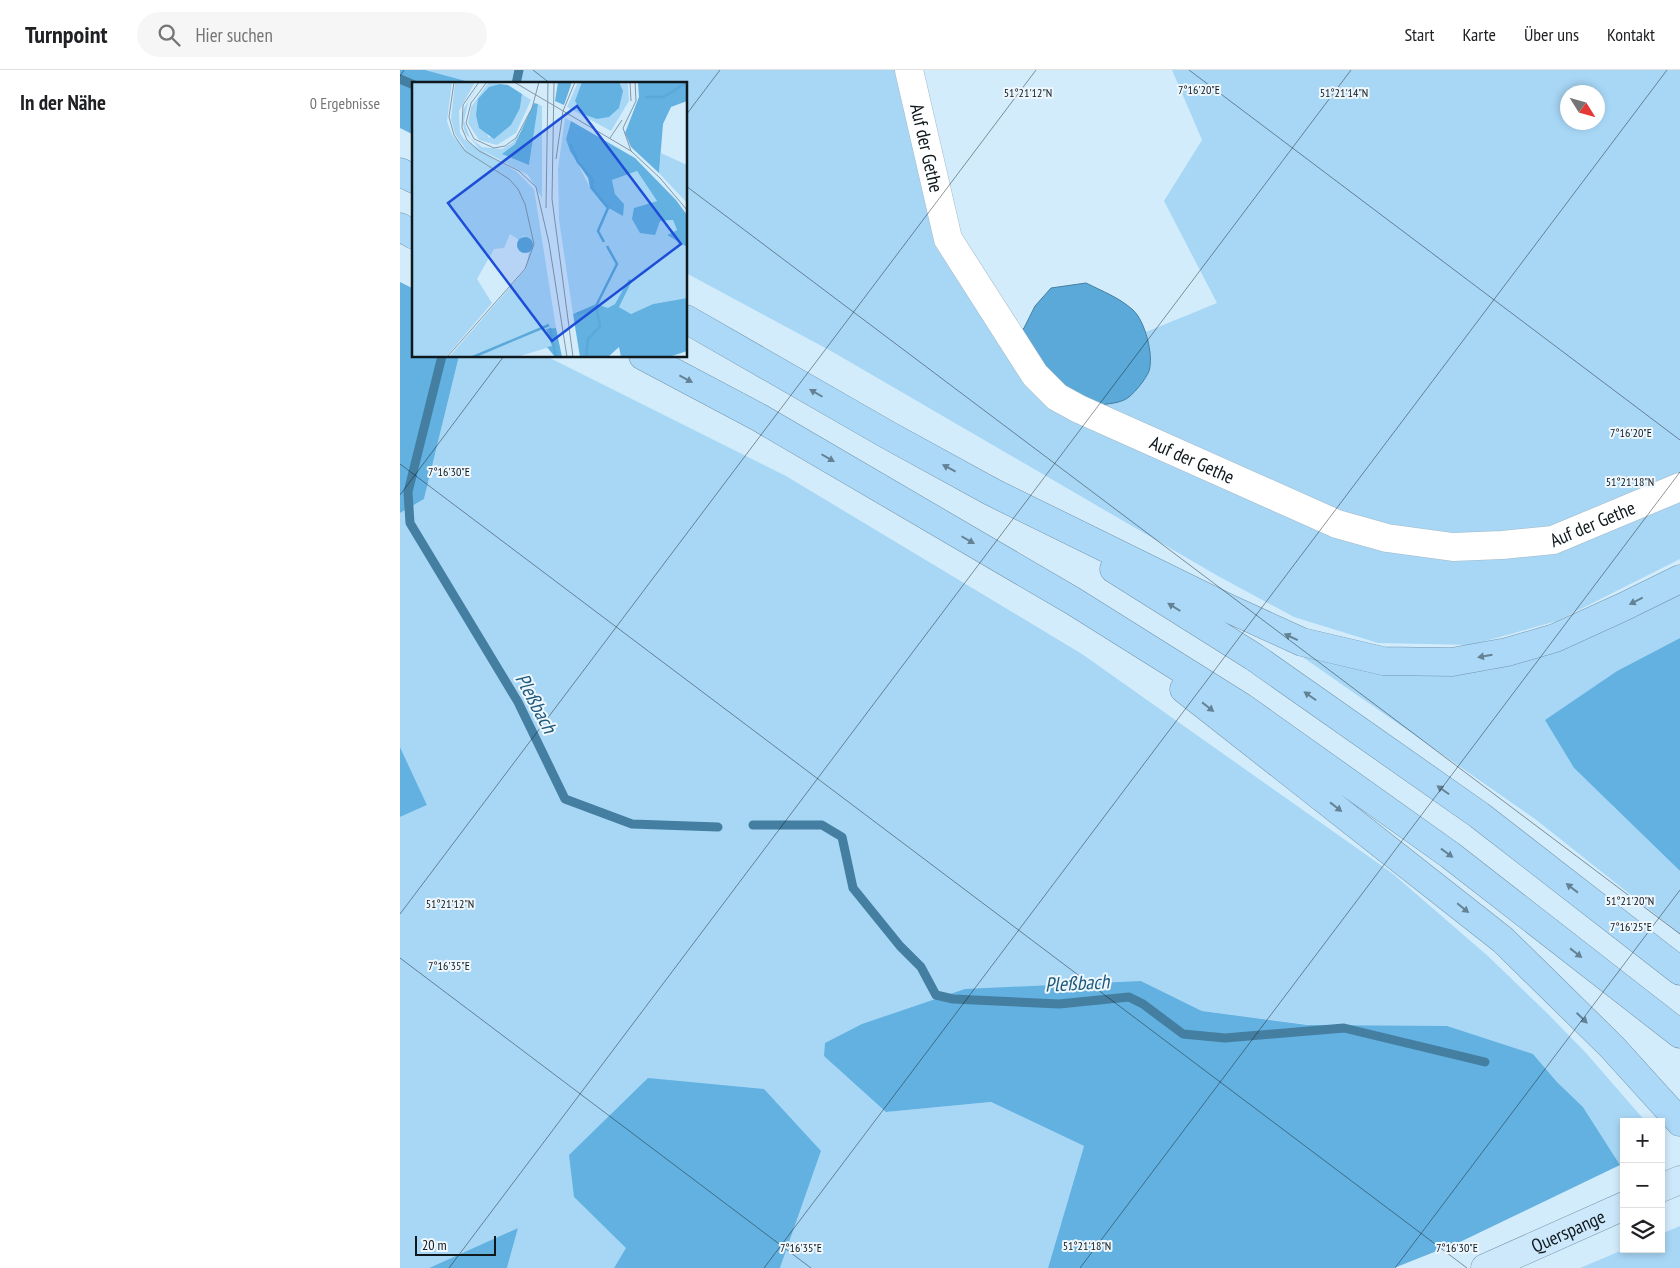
<!DOCTYPE html>
<html lang="de">
<head>
<meta charset="utf-8">
<style>
	:root { --surface:#fff; --page:#f6f6f6; --text:#202124; --muted:#757577; --line:#e0e0e0 }
	body { margin:0; font-family:"PT Sans Narrow",sans-serif; background:var(--page); color:var(--text) }
	.controls { position:absolute; right:15px; bottom:15px; display:grid; overflow:hidden; border-radius:0px; box-shadow:0 2px 8px #0003 }
	.controls button { width:45px; height:45px; display:grid; place-items:center; padding:0; border:0; border-bottom:1px solid var(--line); background:var(--surface); color:var(--text); font:25px sans-serif }
	.compass { position:absolute; left:1160px; top:15px; width:45px; height:45px; border-radius:50%; background:var(--surface); box-shadow:0 2px 8px #0003; rotate:127deg }
	.scale { position:absolute; left:15px; bottom:12px; width:81px; box-sizing:border-box; padding-left:5px; border:2px solid #0f181d; border-top:0; font-size:14px; line-height:18px; white-space:nowrap; color:#0f181d; -webkit-text-stroke:4px #edf7fd; paint-order:stroke }
	.list { margin:0; padding:0; list-style:none }
	h2 { display:flex; justify-content:space-between; align-items:center; height:65px; margin:0; padding:0 20px; font-size:21px }
	h2 small { font-size:16px; font-weight:400; color:var(--muted) }
	.icon { flex:none; width:28px; height:28px; fill:none; stroke:currentColor; stroke-width:2; stroke-linecap:round; stroke-linejoin:round }
	.map { position:relative; flex:none; width:1280px; height:1198px; overflow:hidden }
	header { display:flex; align-items:center; gap:30px; box-sizing:border-box; height:70px; padding:0 25px; background:var(--surface); border-bottom:1px solid var(--line) }
	header strong { font-size:24px }
	nav { display:flex; gap:28px; margin-inline-start:auto; font-size:18px }
	.search { width:350px; height:45px; background:var(--page); display:flex; align-items:center; gap:12px; box-sizing:border-box; padding:0 18px; border-radius:28px; color:var(--muted); font-size:19px }
	main { display:flex }
	aside { flex:1; background:var(--surface) }
	.map>svg:first-child { display:block }
</style>
</head>
<body>
<header>
<strong>Turnpoint</strong>
<div class="search"><svg class="icon" aria-label="search" viewBox="0 0 24 24"><circle cx="10" cy="10" r="6"/><path d="M15 15l6 6"/></svg>Hier suchen</div>
<nav><a>Start</a><a>Karte</a><a>Über uns</a><a>Kontakt</a></nav>
</header>
<main>
<aside>
<h2>In der Nähe<small>0 Ergebnisse</small></h2>
<ul class="list">
</ul>
</aside>
<div class="map">
<svg width="1280" height="1198" viewBox="0 0 1280 1198">
	<rect width="100%" height="100%" fill="#d3ecfc"/>
	<path fill="#a8d7f6" fill-rule="evenodd" d="M24 0H504L522 88 637 319 698 363 775 393 694 336 750 285 746 262 817 233 764 131 802 70 772 0H1280V489L1157 551 1071 575 978 573 894 547 818 506 431 281 286 203V14H77ZM1168 22H1198V52H1168Z
		M59 286H146L386 406 682 584 992 803 1089 887 1149 945 1186 983 1246 1052H1224V1093L1220 1095 1183 1037 1157 1012 1133 984 802 941 741 911 486 1042 591 1032 684 1076 648 1198H380L421 1081 174 1127 227 1178 214 1198H107L118 1158 29 1198H0V747L27 735 0 677V443L24 429Z
		M1280 522V568L1217 601 1146 650 1174 698 1280 801V864L1135 749 894 581 980 603 1035 606 1090 600 1137 587Z
		M1280 1156V1198H1180L1225 1179H1261V1164Z"/>
	<path fill="#62b1e1" d="M0 0H25L77 14H14V65L0 58Z
		M0 212 14 219V286H59L24 429 0 443Z
		M1280 568V801L1174 698 1145 650 1217 601Z
		M0 677 27 735 0 747Z
		M741 911 802 941 908 955 1047 956 1133 984 1157 1012 1183 1037 1220 1095 1062 1171 994 1198H648L684 1076 591 1032 486 1042 424 986 425 973 462 954 565 919Z
		M248 1008 364 1019 421 1081 380 1198H214L226 1178 174 1127 169 1085Z
		M118 1158 107 1198H29Z"/>
	<path fill="#5aa9d9" stroke="#447ea1" d="M686 213C702 221 720 228 733 240 745 251 754 285 749 301 746 309 732 327 724 330 716 334 703 334 694 336L642 305 617 266 624 258 635 236 651 218Z"/>
	<g fill="none" stroke-linecap="round" stroke-linejoin="round">
		<path stroke="#447ea1" stroke-width="9" d="M0 9 14 15
			M116 14 119 0
			M42 286 8 422 10 453 118 632 165 729 232 754 318 757
			M353 755H422L442 767 453 818 500 876 521 897 536 925 553 929 659 934 729 927 743 934 783 964 825 968 944 958 1085 992"/>
		<g stroke="#a1b8c8" stroke-width="29">
			<g id="minor">
				<path id="s1" d="M509 0 548 169 635 305 657 327 679 339 937 454 987 468 1053 477 1102 475 1153 470 1280 417"/>
			</g>
		</g>
		<g stroke="#7495ab" stroke-width="29">
			<g id="primary">
				<path d="M1261 1118 1280 1110"/>
				<path id="s2" d="M1085 1198 1224 1136"/>
			</g>
		</g>
		<g stroke="#7495ab" stroke-width="29">
			<path id="motorway" d="M0 102 14 109
				M0 157 14 165
				M286 249 488 365 592 422 832 540 902 572 983 591 1052 592 1107 582 1155 568 1223 537 1280 509
				M243 286 360 348 673 531 842 637 1050 785 1280 964
				M714 499 854 587 1079 745 1280 901
				M784 619 1103 870 1212 977 1280 1052"/>
		</g>
		<use href="#minor" stroke="#fff" stroke-width="28"/>
		<use href="#primary" stroke="#cde8fa" stroke-width="28"/>
		<use href="#motorway" stroke="#abd9f7" stroke-width="28"/>
	</g>
	<defs><path id="oneway-solid" d="M-6-.8H1V-3.2L6.5 0L1 3.2V.8H-6Z" transform="scale(1.25)"/></defs>
	<g fill="#658295">
		<use href="#oneway-solid" transform="translate(286 309) rotate(28)"/>
		<use href="#oneway-solid" transform="translate(416 323) rotate(-150)"/>
		<use href="#oneway-solid" transform="translate(428 388) rotate(30)"/>
		<use href="#oneway-solid" transform="translate(549 398) rotate(-152)"/>
		<use href="#oneway-solid" transform="translate(568 470) rotate(30)"/>
		<use href="#oneway-solid" transform="translate(1236 531) rotate(153)"/>
		<use href="#oneway-solid" transform="translate(774 537) rotate(-148)"/>
		<use href="#oneway-solid" transform="translate(891 567) rotate(-155)"/>
		<use href="#oneway-solid" transform="translate(1085 586) rotate(170)"/>
		<use href="#oneway-solid" transform="translate(910 626) rotate(-145)"/>
		<use href="#oneway-solid" transform="translate(808 637) rotate(38)"/>
		<use href="#oneway-solid" transform="translate(1043 720) rotate(-145)"/>
		<use href="#oneway-solid" transform="translate(936 737) rotate(38)"/>
		<use href="#oneway-solid" transform="translate(1047 783) rotate(36)"/>
		<use href="#oneway-solid" transform="translate(1172 818) rotate(-142)"/>
		<use href="#oneway-solid" transform="translate(1063 838) rotate(39)"/>
		<use href="#oneway-solid" transform="translate(1176 883) rotate(38)"/>
		<use href="#oneway-solid" transform="translate(1182 948) rotate(44)"/>
	</g>
	<path fill="none" stroke="#0f181d" stroke-width="1" stroke-opacity="0.45" d="M133 0 151 14M789 0 1280 370M0 6 4 0M286 45 320 0M286 116 1280 864M0 394 1067 1198M0 425 104 286M0 844 636 0M0 888 411 1198M49 1198 951 0M364 1198 1267 0M680 1198 1280 402M995 1198 1280 820"/>
	<g text-anchor="middle" stroke-width="4" stroke-linejoin="round" paint-order="stroke">
		<g font-size="19" fill="#0f181d" stroke="#edf7fd">
			<text dy="7" stroke="none"><textPath href="#s1" startOffset="80">Auf der Gethe</textPath></text>
			<text dy="7" stroke="none"><textPath href="#s1" startOffset="515">Auf der Gethe</textPath></text>
			<text dy="7" stroke="none"><textPath href="#s1" startOffset="935">Auf der Gethe</textPath></text>
			<text dy="7" stroke="none"><textPath href="#s2" startOffset="91">Querspange</textPath></text>
		</g>
		<g font-size="20" font-style="italic" fill="#1f597b" stroke="#edf7fd">
			<text transform="translate(136 633) rotate(62)" y="7">Pleßbach</text>
			<text transform="translate(677 913) rotate(-3)" y="7">Pleßbach</text>
		</g>
	</g>
	<g transform="translate(12 12)">
		<rect width="275" height="275" fill="#d3ecfc"/>
		<path d="M0 0H40L35 39 40 53 55 69 43 52 39 37 43 0H63L47 29 48 51 52 57 105 90 122 107 144 246 134 248 141 264 105 275H37L114 187 119 157 111 154 107 158 98 152 92 166 82 167 65 197 80 221 34 275H0ZM69 0 56 21 52 39 58 56 70 65 90 67 100 61 109 50 103 62 91 72 117 83 126 22 130 24V116L116 93 68 67 53 51 50 38 52 26ZM77 0 96 3 88 2 74 50 77 56 108 26 110 12 119 18 104 51 85 63 67 58 56 41 59 25ZM166 0H216L217 19 199 49 155 25ZM153 36 159 39 154 57 178 106 212 122 203 112 200 98 225 89 245 119 222 126 248 139 261 138 265 148 255 153 275 165V216L241 222 219 232 207 225 220 199 203 222 196 227 184 222 161 232 147 138 146 87ZM249 71 275 83V121L247 91Z" fill="#a8d7f6"/>
		<path d="M146 0H160L152 23 143 19ZM170 0H207L211 9 207 26 197 35 185 37 171 32 163 19ZM226 0H275V19L259 25 251 42 247 91 219 65 213 51 227 15ZM88 2 96 3 110 12 108 26 99 43 82 57 67 46 64 33 66 17 77 5ZM122 21 126 22 125 30 117 83 90 72 103 62ZM159 39 223 76 264 118 275 133V165L255 153 265 148 261 138 248 139 243 153 228 151 220 137 222 126 245 119 225 89 200 98 203 112 212 122 211 134 193 124 178 106 176 96 158 69 154 57ZM217 197 220 199 207 225 219 232 241 222 275 216V269L257 275H209L207 265 196 275H168L161 232 184 222 196 226 203 222ZM144 246 150 275H143L135 265 140 264 134 247Z" fill="#62b1e1"/>
		<path d="M105 163a8 8 0 1 1 16 0a8 8 0 1 1-16 0Z" fill="#5aa9d9"/>
		<path fill="none" stroke="#5aa9d9" stroke-width="2.5" d="M233 15H252L275 0M158 62 166 80 180 97V106L196 126 186 149 192 160M184 224 205 182 195 164M165 232 184 225M138 246 144 275M61 275 137 243M174 275 176 257 188 244 184 224"/>
		<path fill="none" stroke="#8597a3" stroke-width="1" d="M67 0 51 23 50 46 55 58 67 69 107 89 124 105 137 161 155 275M75 0 59 21 54 41 62 57 82 66 93 64 104 56 120 26 127 0M102 0 219 69 248 96 275 128M142 0 140 117 161 275M218 0 219 19M198 56 210 38M219 69 211 46 224 19 223 0M144 77 151 29 163 0M134 126 136 0M35 275 113 187 122 162 113 122 106 107 97 97 53 69 42 53 37 35 42 0"/>
		<path fill="#1d4ed8" fill-opacity="0.15" stroke="#1d4ed8" stroke-width="2.5" d="M165 24 269 162 140 259 36 121Z"/>
		<rect width="275" height="275" fill="none" stroke="#0f181d" stroke-width="2.5"/>
	</g>
	<g font-size="12" text-anchor="middle" fill="#0f181d" stroke="#edf7fd" stroke-width="4" stroke-linejoin="round" paint-order="stroke">
		<text x="799" y="24">7°16'20"E</text>
		<text x="628" y="27">51°21'12"N</text>
		<text x="944" y="27">51°21'14"N</text>
		<text x="1231" y="367">7°16'20"E</text>
		<text x="49" y="406">7°16'30"E</text>
		<text x="1230" y="416">51°21'18"N</text>
		<text x="1230" y="835">51°21'20"N</text>
		<text x="50" y="838">51°21'12"N</text>
		<text x="1231" y="861">7°16'25"E</text>
		<text x="49" y="900">7°16'35"E</text>
		<text x="687" y="1180">51°21'18"N</text>
		<text x="401" y="1182">7°16'35"E</text>
		<text x="1057" y="1182">7°16'30"E</text>
	</g>
</svg>
<div class="controls">
<button>+</button>
<button>−</button>
<button><svg class="icon" aria-label="layers" viewBox="0 0 24 24"><path d="M12 4l9 5-9 5-9-5zM3 14l9 5 9-5"/></svg></button>
</div>
<svg class="compass" viewBox="-18 -18 36 36"><path d="M0-13l5 13h-10z" fill="#e53935"/><path d="M0 13l5-13h-10z" fill="#757577"/></svg>
<div class="scale">20 m</div>
</div>
</main>
</body>
</html>
